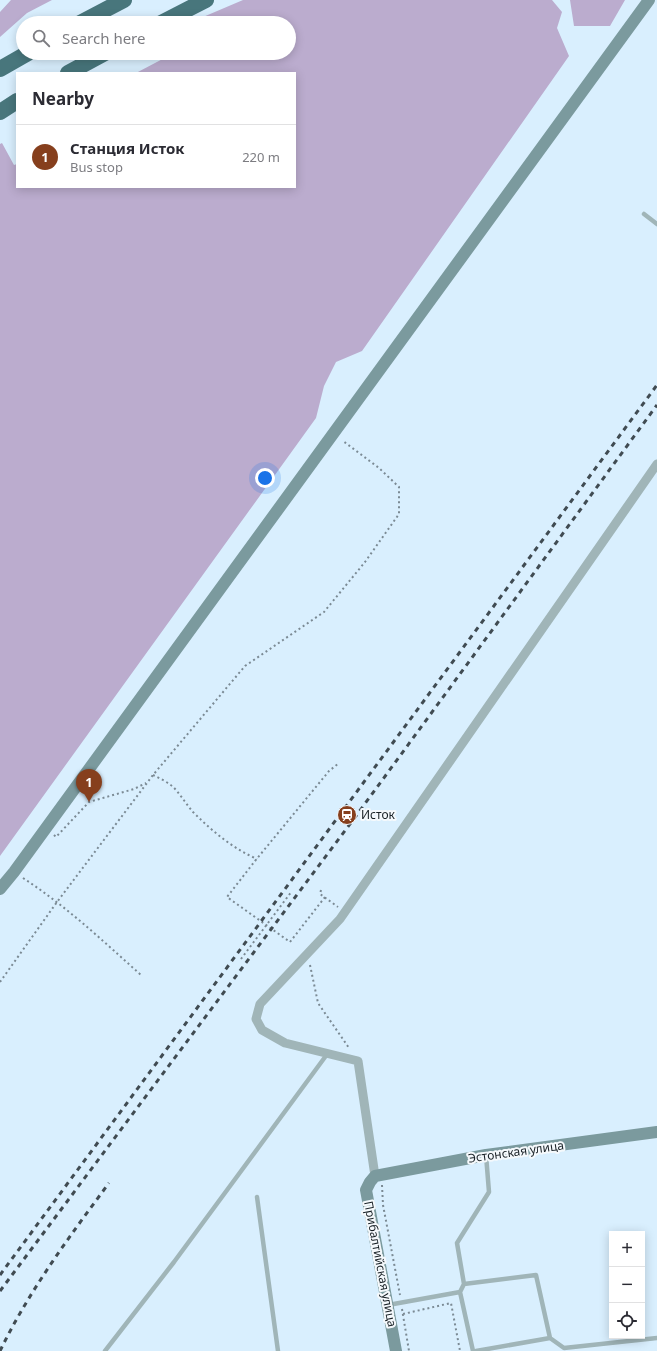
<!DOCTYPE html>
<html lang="en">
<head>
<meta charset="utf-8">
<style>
	:root { --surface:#fff; --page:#f2f2f3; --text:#2b2b33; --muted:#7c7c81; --line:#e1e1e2; --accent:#863f1d }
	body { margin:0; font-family:"Noto Sans",sans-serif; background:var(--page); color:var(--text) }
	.controls { position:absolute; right:12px; bottom:12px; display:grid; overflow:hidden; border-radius:0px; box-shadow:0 2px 10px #0003 }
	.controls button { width:36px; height:36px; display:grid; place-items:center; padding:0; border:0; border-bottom:1px solid var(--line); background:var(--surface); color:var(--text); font:20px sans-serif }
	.you { position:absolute; left:265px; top:478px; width:14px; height:14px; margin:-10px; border:3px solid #fff; border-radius:50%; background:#1a73e8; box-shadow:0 0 0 6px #1a73e833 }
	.badge { display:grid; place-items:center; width:26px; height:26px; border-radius:50%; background:var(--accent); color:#fff; font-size:13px; font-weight:700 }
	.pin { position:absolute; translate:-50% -33px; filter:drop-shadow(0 1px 2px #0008) }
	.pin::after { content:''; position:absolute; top:21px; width:14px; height:12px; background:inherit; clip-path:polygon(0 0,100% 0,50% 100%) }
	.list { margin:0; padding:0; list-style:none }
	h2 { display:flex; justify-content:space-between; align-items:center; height:52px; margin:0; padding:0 16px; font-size:17px }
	h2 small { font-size:13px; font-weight:400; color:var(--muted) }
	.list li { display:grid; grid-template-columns:26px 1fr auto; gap:12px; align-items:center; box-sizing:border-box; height:64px; padding:0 16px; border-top:1px solid var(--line) }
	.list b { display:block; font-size:15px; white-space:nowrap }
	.list p { margin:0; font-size:13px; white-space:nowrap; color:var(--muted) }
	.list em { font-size:13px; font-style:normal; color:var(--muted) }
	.icon { flex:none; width:22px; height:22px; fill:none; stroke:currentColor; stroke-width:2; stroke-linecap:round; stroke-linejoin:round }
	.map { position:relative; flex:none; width:657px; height:1351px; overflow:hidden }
	.search { position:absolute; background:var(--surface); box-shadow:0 2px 10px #0003; left:16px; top:16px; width:280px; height:44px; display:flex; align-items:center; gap:10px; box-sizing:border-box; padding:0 14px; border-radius:22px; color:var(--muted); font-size:15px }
	.panel { position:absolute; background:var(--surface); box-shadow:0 2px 10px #0003; left:16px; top:72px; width:280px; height:116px; border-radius:0px }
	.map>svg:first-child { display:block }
</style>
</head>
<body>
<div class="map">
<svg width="657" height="1351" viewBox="0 0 657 1351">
	<rect width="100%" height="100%" fill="#d9effe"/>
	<path fill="#bbacce" d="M11 0H52L27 13 0 37V12Z
		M243 0H552L562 12 557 28 569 56 362 351 336 362 324 386 316 418 0 856V144L2 143 14 165 17 164V187H295V73H136L174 53H289V23H196V20Z
		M570 0H625L610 26H574Z"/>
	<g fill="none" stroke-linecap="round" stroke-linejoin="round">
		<path stroke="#7b8a94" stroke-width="2" stroke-dasharray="2 3" stroke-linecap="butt" d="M153 775C161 779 170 783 176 790 182 797 187 805 193 812 212 831 232 848 257 859
			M54 835 56 837 89 802 134 789 146 783
			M23 878C66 906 103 941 141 975
			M321 890 320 894 338 907
			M325 897 290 942 227 897 255 861 329 771 339 763
			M241 959 292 891
			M310 965 318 1003 349 1048
			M0 982 57 902 153 775 245 666 324 612 365 562 399 514V487L379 468 343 441
			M382 1185 383 1205 400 1295
			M402 1309 409 1351
			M403 1314 451 1303 460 1351"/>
		<path stroke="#a0b5b8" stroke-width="4.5" d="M644 214 657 224
			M486 1155 489 1192 457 1243 464 1284 536 1275 550 1338 564 1348 657 1338
			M257 1197 278 1351
			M460 1292 473 1351
			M388 1305 460 1292 464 1284
			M105 1351 174 1262 328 1053
			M476 1351 550 1338"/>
		<path stroke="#a0b5b8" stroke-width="9" d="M375 1176 358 1061 285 1043 262 1030 256 1019 260 1004 340 919 657 464"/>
		<path stroke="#7b9a9e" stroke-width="12" d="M0 889 14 872 649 0
			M396 1351 366 1190 370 1182 375 1176 486 1155 657 1132"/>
		<path stroke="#48767c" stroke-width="16" d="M80 23 124 0
			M161 23 206 0
			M0 69 28 53
			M68 73 105 53
			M0 112 17 101"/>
		<path stroke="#404b52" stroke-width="3" stroke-dasharray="5 5" stroke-linecap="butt" d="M0 1275 657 385
			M0 1291 353 820 657 405
			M0 1351C29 1291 69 1237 109 1183"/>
	</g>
	<defs>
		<g id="station-disc" transform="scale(1)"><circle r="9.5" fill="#863f1d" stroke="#f5f9fc"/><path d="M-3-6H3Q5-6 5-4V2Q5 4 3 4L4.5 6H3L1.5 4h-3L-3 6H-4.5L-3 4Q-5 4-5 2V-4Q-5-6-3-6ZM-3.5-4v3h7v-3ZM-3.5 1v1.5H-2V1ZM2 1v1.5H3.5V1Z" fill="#fff"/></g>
	</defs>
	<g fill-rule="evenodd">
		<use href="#station-disc" x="347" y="815"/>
	</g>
	<g text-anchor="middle" stroke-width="4" stroke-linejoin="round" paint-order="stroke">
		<g font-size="12" fill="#171f24" stroke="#f5f9fc" text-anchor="start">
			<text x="361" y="819">Исток</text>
		</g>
		<g font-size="12" fill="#171f24" stroke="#f5f9fc">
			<text transform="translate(516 1152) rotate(-8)" y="4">Эстонская улица</text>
			<text transform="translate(380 1264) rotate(79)" y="4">Прибалтийская улица</text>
		</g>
	</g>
</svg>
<div class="controls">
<button>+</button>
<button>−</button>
<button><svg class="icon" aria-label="locate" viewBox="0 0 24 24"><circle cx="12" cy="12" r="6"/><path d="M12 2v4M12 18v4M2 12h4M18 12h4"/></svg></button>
</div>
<div class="you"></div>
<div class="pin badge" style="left:89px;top:802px">1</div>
<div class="search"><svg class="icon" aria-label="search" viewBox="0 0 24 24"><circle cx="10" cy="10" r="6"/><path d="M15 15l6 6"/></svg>Search here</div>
<section class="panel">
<h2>Nearby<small></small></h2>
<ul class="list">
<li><span class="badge">1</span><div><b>Станция Исток</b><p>Bus stop</p></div><em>220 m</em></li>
</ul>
</section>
</div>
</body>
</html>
